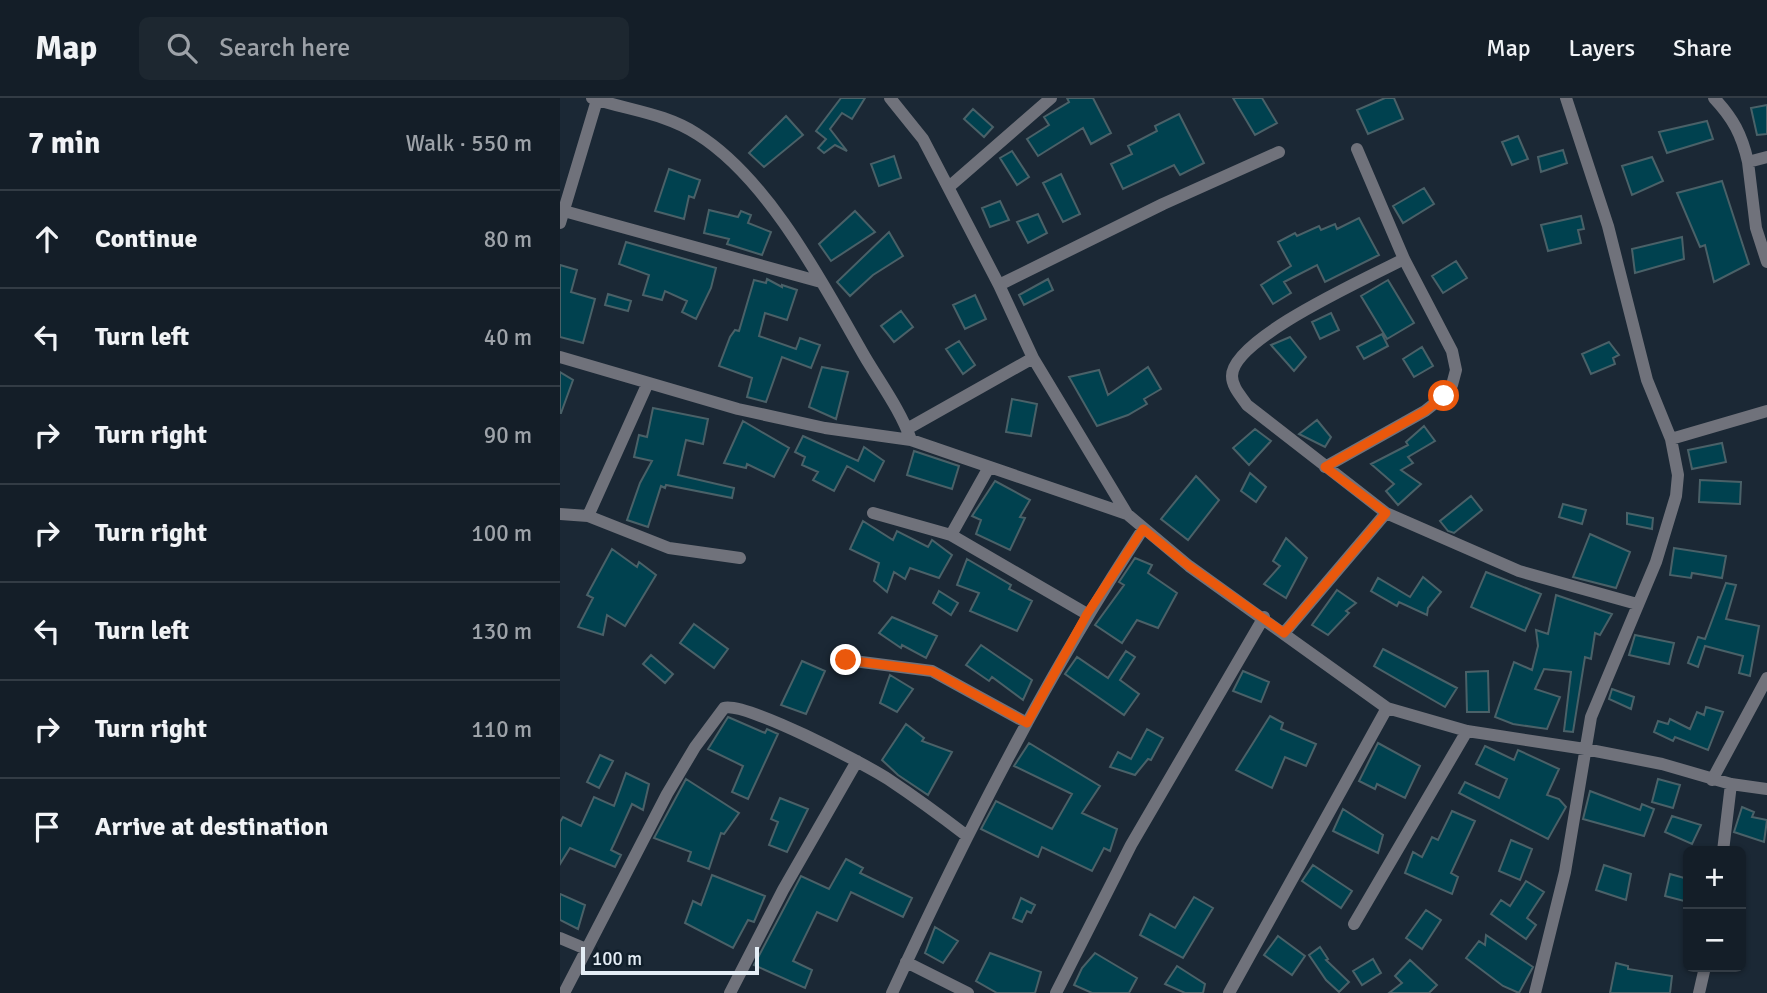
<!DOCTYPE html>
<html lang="en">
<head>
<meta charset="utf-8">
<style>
	:root { --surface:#141e28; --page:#1d2730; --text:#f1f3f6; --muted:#9da2a8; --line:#333c45 }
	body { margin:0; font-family:Signika,sans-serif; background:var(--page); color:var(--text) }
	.controls { position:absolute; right:21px; bottom:21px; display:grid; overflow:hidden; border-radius:10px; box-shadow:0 2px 5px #0004 }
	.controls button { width:63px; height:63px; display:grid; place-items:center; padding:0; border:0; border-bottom:2px solid var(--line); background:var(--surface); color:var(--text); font:35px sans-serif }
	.scale { position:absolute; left:21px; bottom:18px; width:178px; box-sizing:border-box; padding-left:7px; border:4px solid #e4edf5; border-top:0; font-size:19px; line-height:24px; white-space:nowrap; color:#e4edf5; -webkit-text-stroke:5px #111f2b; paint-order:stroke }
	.stop { position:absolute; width:21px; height:21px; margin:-16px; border:5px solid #ea580c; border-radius:50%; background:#fff }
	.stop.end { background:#ea580c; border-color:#fff; box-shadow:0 2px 7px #0008 }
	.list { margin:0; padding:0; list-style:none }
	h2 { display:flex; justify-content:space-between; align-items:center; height:91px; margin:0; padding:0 28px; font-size:30px }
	h2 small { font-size:23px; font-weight:400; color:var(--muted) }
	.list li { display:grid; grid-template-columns:46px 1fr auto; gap:21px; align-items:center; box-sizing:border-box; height:98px; padding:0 28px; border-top:2px solid var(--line) }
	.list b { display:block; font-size:26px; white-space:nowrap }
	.list em { font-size:23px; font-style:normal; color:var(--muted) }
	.icon { flex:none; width:38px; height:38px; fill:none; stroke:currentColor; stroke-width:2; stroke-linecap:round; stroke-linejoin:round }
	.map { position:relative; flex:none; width:1207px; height:895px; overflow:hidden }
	header { display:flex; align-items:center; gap:42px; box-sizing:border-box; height:98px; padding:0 35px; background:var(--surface); border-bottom:2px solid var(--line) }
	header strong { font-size:33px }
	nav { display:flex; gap:38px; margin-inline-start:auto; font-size:24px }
	.search { width:490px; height:63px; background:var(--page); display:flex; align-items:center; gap:18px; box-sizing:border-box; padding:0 24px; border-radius:10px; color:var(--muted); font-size:26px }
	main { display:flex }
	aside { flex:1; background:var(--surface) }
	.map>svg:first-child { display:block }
</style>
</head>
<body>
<header>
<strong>Map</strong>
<div class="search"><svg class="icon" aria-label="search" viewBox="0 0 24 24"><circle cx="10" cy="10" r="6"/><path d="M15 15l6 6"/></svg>Search here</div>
<nav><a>Map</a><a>Layers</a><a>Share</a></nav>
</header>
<main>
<aside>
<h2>7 min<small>Walk · 550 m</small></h2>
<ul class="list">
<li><svg class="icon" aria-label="ahead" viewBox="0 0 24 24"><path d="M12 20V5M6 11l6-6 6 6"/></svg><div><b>Continue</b></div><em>80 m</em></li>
<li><svg class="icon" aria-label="left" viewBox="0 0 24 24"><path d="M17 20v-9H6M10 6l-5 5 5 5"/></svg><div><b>Turn left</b></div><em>40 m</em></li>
<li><svg class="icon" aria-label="right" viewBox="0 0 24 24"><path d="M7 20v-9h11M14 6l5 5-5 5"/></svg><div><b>Turn right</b></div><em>90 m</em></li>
<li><svg class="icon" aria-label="right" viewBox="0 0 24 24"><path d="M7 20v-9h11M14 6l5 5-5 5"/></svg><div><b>Turn right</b></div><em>100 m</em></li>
<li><svg class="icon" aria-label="left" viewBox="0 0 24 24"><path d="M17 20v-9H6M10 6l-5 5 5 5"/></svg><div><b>Turn left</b></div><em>130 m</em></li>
<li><svg class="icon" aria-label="right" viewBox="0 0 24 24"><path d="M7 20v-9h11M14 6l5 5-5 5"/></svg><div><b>Turn right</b></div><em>110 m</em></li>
<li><svg class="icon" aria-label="arrive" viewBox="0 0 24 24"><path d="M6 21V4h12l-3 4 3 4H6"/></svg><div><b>Arrive at destination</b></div></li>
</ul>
</aside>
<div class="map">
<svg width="1207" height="895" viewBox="0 0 1207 895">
	<rect width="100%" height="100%" fill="#1b2835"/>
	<path fill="#00414f" stroke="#4a6168" stroke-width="2" d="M281 0H305L292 21 282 15 270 31 287 53 275 47 264 55 258 50 266 41 256 33Z
		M507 0H533L551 35 531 46 523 30 478 58 467 41 489 27 484 19 509 4Z
		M673 0H702L717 25 695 37Z
		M825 0H834L843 21 808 36 797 12Z
		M1207 7V36L1197 37 1191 10Z
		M413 11 433 29 424 39 404 21Z
		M619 16 644 65 620 77 614 67 563 91 551 66 572 56 568 48 597 33 595 28Z
		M226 18 243 37 204 69 189 55Z
		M1147 23 1153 41 1107 55 1099 34Z
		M958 38 968 61 952 67 942 44Z
		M1003 52 1007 65 981 74 978 59Z
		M452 53 469 79 457 87 440 60Z
		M334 58 341 80 319 88 311 66Z
		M1092 59 1103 83 1072 97 1062 68Z
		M109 71 140 82 134 100 129 98 124 121 95 113Z
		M501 76 520 116 503 124 483 85Z
		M1162 83 1189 166 1154 184 1145 147 1140 149 1117 95Z
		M864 90 874 106 843 125 833 108Z
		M440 103 449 122 430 129 422 110Z
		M149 112 178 119 181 113 191 117 188 125 211 134 202 157 167 146 169 141 144 135Z
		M295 113 315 134 271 163 259 146Z
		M478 116 487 135 468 145 457 124Z
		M1021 118 1024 131 1018 132 1021 145 988 153 981 127Z
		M799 120 819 157 765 184 757 167 724 184 731 195 713 206 701 187 731 168 718 144 735 135 737 138 759 128 761 132 775 126 777 131Z
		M329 134 343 158 313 177 290 198 277 184Z
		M1122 139 1124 161 1075 175 1072 151Z
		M66 144 156 170 151 190 136 221 122 214 127 203 105 193 102 202 83 197 89 177 59 166Z
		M896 163 907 180 883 195 872 178Z
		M0 167 17 172 11 194 35 201 23 245 0 239Z
		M207 181 222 189V187L237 192 227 222 205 215 199 238 236 251 240 240 260 247 251 270 222 259 206 304 187 299 192 280 159 268 170 239 175 232 179 233 194 182 206 185Z
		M488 181 493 192 464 207 459 197Z
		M828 182 854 225 827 241 801 198Z
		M48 196 71 203 68 213 45 207Z
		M415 197 426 221 405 231 393 207Z
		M341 213 353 229 334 244 321 228Z
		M771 215 779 232 760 241 752 224Z
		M822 236 828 248 804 261 797 249Z
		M730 239 746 259 734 273 711 247Z
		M399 243 415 267 403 276 386 251Z
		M1049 244 1059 257 1053 260 1055 266 1031 276 1022 256Z
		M862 249 873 268 854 279 843 261Z
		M262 269 288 274 276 321 249 309Z
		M588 269 601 291 584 301 587 306 568 317 537 328 509 279 539 272 548 297Z
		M0 274 13 282 1 315H0Z
		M452 301 477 306 471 338 446 334Z
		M93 310 148 321 143 346 126 342 118 377 174 390 172 400 106 387 105 390 101 388 88 429 67 422 80 385 92 363 74 359 79 337 87 339Z
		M757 322 771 339 765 349 739 336Z
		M183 323 229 350 214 379 187 366 186 370 164 365Z
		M864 328 875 343 848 359 853 365 841 372 861 386 838 407 826 393 834 386 811 366 848 347 846 344Z
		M695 331 711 343 689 367 673 350Z
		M243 338 298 363 304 349 324 363 314 383 287 368 274 393 253 382 258 374 242 367 245 359 235 354Z
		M1162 345 1166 364 1132 371 1128 352Z
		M354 353 399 368 392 391 347 377Z
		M690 375 706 389 696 404 681 393Z
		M636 378 659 402 628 442 601 421Z
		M1140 382 1181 384 1180 406 1139 404Z
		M435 383 470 402 460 419 465 420 450 452 416 436 421 422 412 418Z
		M911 398 922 412 894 435 888 433 880 423Z
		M1003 406 1026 412 1022 426 999 419Z
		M1067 415 1093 420 1092 431 1067 426Z
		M303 423 333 442 337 433 368 449 372 442 392 457 379 480 350 470 345 481 334 474 327 494 314 483 319 465 290 451Z
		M1030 436 1070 454 1056 490 1013 479Z
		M726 440 747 460 726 500 704 486 720 468 713 463Z
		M1114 450 1166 458 1162 480 1132 475 1131 480 1110 477Z
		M52 451 77 469 79 464 96 477 65 528 47 517 43 537 18 529 33 500 27 497Z
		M575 460 592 467 588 475 617 495 598 530 577 522 562 545 535 527 564 487 559 484Z
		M407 461 451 487 449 491 472 503 457 533 410 513 419 495 397 487Z
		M926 474 981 496 965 533 911 509Z
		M863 479 881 494 868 510 867 517 839 504 837 508 811 493 818 480 850 499Z
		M1166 485 1176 487 1166 521 1199 528 1190 578 1179 575 1183 558 1145 548 1138 569 1128 565 1138 539 1145 541Z
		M777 492 796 505 786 513 789 515 768 537 752 527Z
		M379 493 398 505 391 517 373 505Z
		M996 497 1052 516 1040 537 1035 535 1031 561 1025 559 1013 634 1004 633 1011 574 984 571 975 591 1000 599 987 631 953 626 935 619 954 564 972 572 978 548 976 532 988 536Z
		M332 519 377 538 366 560 342 547 341 550 319 535Z
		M134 526 168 551 154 570 120 545Z
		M1075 537 1114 545 1109 566 1069 557Z
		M421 547 472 582 463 602 432 579 429 583 406 567Z
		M823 551 897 590 885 609 814 568Z
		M566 553 575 559 560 582 579 596 564 617 505 576 517 559 548 580Z
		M91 557 113 576 105 585 83 566Z
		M242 563 265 573 246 616 221 607Z
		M683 573 709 584 701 604 673 593Z
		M928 573 929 614H907L906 574Z
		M330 577 353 591 337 614 320 605Z
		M1052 591 1074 599 1071 611 1049 601Z
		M1146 609 1163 614 1148 652 1115 639 1113 643 1094 634 1098 623 1108 626 1110 621 1130 631 1137 614 1144 617Z
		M710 618 723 625 721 631 756 646 746 668 725 659 712 690 676 672Z
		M168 619 205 635 207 631 218 636 188 701 172 694 183 668 148 651Z
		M346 626 364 640 362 643 392 654 368 697 338 677 322 662Z
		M587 631 603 640 591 662 588 661 575 677 550 669 558 654 571 661Z
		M469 645 540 688 522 715 557 731 550 753 544 750 532 773 482 749 478 759 421 731 436 703 492 731 512 696 454 668Z
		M818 645 860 668 845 700 817 686 815 691 799 683Z
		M925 648 954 662 958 652 999 671 987 697 999 701 1006 709 988 741 899 695 905 684 939 700 947 681 916 666Z
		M40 657 53 663 39 690 27 684Z
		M66 675 89 686 83 712 72 706 54 746 51 752 61 757 55 769 10 750 0 766V724L3 719 21 728 34 699 54 708Z
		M126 681 179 715 164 736 161 735 149 771 128 763 131 754 94 740Z
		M1098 681 1120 687 1113 710 1092 704Z
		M1030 693 1080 712 1082 706 1094 711 1084 738 1023 721Z
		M220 700 248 711 227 754 209 747 218 724 211 721Z
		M1182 709 1194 714 1192 719 1207 722 1204 744 1174 734Z
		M783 711 823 737 818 755 773 733Z
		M892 713 915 723 891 775 898 779 892 796 845 775 853 754 862 759 872 739 878 742Z
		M1112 718 1141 727 1132 746 1105 734Z
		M951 742 972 751 960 782 939 773Z
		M286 761 303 770 300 775 352 800 343 819 291 794 277 823 257 814 233 863 252 872 245 890 194 867 241 778 269 791Z
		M753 767 792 793 781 810 742 783Z
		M1044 767 1071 776 1066 802 1036 792Z
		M1110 776 1128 781V804L1105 798Z
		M152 777 205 798 194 824 188 822 173 850 125 825 133 803 141 807Z
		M966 783 984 794 967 820 976 827 966 841 931 816 941 802 950 808Z
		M0 796 25 807 18 831 0 822Z
		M634 799 653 810 623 860 580 837 590 816 615 830Z
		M461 800 475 807 471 815 467 813 462 824 453 820Z
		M866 812 881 822 862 851 846 840Z
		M375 829 398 843 383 865 365 855Z
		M926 837 973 869 959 895 943 888 906 860 919 843 925 847Z
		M718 838 745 858 732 877 704 857Z
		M760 849 768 861 766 862 789 884 779 894 766 882 749 857Z
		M430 855 481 874 475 895H437L416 883Z
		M535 855 577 880 569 895H532L514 887 522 870Z
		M813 861 821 875 802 887 793 873Z
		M850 862 877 887 869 895H829L842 885 835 878Z
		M1056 865 1068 868V871L1112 878 1110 895H1050Z
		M617 868 645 886 643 895H625L605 886Z"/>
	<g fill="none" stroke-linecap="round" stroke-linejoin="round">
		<path stroke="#70727b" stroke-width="12" d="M32 0C67 12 105 15 137 36 209 81 263 186 305 259 321 286 341 313 351 342
			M330 0 363 41 439 187 473 260 567 416 629 468 827 610 907 633 1025 651 1102 666 1171 686 1207 691
			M1154 0C1173 20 1182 37 1188 64
			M1207 59 1188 64 1196 130 1207 164
			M390 88 491 0
			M4 113 261 184
			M0 125 37 2
			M439 187 603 106 719 54
			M0 259 178 311 265 330 351 342 567 416
			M347 331 473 260
			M1111 341 1207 313
			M765 369 865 313 884 298 892 287 896 272 892 253 844 161 797 51
			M313 415 391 437 527 516
			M826 415 959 473 1077 506
			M0 416 28 418 109 450 180 460
			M28 418 87 287
			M391 437 428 371
			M724 535 826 415 687 307C681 298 672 289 672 278 672 240 810 179 844 161
			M286 562 372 573 467 625
			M1152 682 1207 580
			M1163 753 1171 686
			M794 826 907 633
			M0 840 26 851
			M346 864 408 895
			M4 895 107 696 135 649 164 610C185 603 305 666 328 681 355 699 381 718 407 738
			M170 895 223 792 297 663
			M332 895C406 736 486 578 583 431
			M496 895 571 747 704 519
			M669 895 827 610
			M975 895 1005 774 1031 619 1096 464 1116 398 1118 377 1111 341 1087 282 1048 128 1006 0
			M1139 895 1145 869"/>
	</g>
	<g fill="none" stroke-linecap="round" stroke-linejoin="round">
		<path stroke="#ea580c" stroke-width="9" d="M286 562 372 573 467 625 527 516 583 431 629 468 724 535 826 415 765 369 865 313 884 298"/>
	</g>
</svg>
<div class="controls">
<button>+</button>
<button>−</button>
</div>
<div class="scale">100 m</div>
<div class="stop" style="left:884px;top:298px"></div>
<div class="stop end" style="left:286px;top:562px"></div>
</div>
</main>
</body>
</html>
